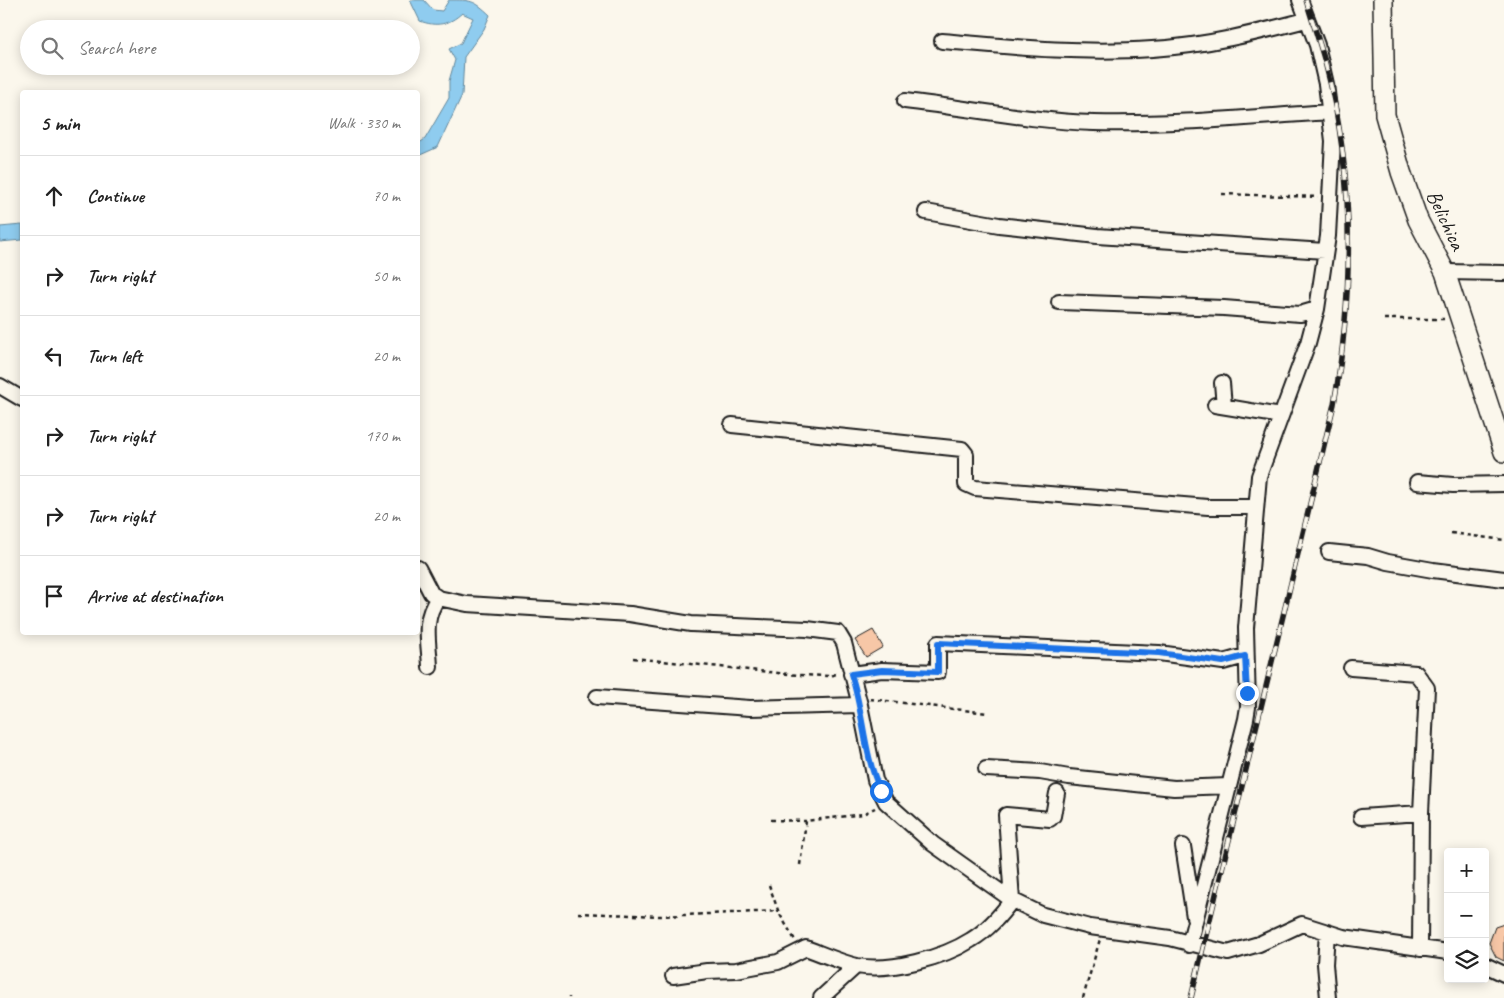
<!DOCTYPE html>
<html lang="en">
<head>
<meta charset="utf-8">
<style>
	:root { --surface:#fff; --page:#f2f2f2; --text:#222; --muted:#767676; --line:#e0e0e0 }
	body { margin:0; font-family:Caveat,sans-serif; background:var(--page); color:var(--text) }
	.controls { position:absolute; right:15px; bottom:15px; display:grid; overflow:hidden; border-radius:5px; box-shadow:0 2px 12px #0003 }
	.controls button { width:45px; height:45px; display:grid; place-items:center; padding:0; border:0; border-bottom:1px solid var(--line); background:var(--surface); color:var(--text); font:25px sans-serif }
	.stop { position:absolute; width:15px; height:15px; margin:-11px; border:4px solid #1a73e8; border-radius:50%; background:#fff }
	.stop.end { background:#1a73e8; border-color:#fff; box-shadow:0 1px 5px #0008 }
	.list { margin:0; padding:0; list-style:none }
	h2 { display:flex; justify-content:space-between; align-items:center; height:65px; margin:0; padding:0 20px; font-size:21px }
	h2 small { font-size:16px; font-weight:400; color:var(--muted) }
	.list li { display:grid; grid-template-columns:32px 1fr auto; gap:15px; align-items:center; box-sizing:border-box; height:80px; padding:0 20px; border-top:1px solid var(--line) }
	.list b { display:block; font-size:19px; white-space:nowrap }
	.list em { font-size:16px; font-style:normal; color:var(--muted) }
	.icon { flex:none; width:28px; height:28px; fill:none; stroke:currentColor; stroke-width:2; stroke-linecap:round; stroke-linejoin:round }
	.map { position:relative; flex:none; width:1504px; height:998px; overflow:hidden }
	.search { position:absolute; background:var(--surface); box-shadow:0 2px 12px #0003; left:20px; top:20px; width:400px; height:55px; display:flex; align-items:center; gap:12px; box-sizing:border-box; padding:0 18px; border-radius:28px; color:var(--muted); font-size:19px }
	.panel { position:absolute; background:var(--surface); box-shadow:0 2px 12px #0003; left:20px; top:90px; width:400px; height:545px; border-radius:5px }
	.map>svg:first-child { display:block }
</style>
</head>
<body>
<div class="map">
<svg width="1504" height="998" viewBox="0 0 1504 998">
	<rect width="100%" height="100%" fill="#fbf7ec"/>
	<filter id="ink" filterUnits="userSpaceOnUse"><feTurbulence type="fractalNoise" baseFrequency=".02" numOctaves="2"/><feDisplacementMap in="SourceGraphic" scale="10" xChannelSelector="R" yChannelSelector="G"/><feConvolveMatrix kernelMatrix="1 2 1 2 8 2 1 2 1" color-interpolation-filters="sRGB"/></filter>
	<g filter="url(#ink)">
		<path fill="#8fccef" stroke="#61869b" d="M410 0H424L433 10 442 11 449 0C471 0 474 0 490 15L484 29 464 57 462 95 438 147 418 156V144L425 139 449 98V81L455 60 449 49 461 43 473 18 462 13C449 25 436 27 420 21Z
			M22 225V240L0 242V227Z"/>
		<path fill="#f7c7a7" stroke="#1c1c1c" d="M873 630 883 647 866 657 855 640Z
			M1504 924V961L1496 957 1489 943 1495 927Z"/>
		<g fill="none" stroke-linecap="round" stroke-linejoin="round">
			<g stroke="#1c1c1c" stroke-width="18">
				<path id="minor" d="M942 41C1012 47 1082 54 1152 49 1205 46 1256 33 1306 20
					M905 101C968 108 1031 121 1094 123 1172 125 1252 117 1330 112
					M926 212 999 225 1097 236 1325 251
					M1445 272 1504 273
					M1059 302 1224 308 1300 314 1317 309
					M1222 383 1224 406
					M0 386 22 399
					M1215 405 1281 416
					M732 425 962 449 966 454V484L975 488 1208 507H1256
					M1417 482 1453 485 1504 484
					M1329 552 1368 556 1388 562 1433 570 1504 579
					M418 568 431 593 438 598 467 604 630 614 691 624 807 629 838 633 844 643 860 705 875 780 886 802 933 844 1012 900 1043 915 1090 927 1170 938 1228 953 1259 944 1302 924 1343 937 1448 952
					M430 667C429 641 422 620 438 598
					M1351 668 1416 673 1427 688 1421 813 1420 949
					M851 674 882 670 938 672V643L1159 653 1223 662 1245 656
					M597 697 750 708 860 705
					M986 769 1040 772 1069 777 1174 788 1229 786
					M1361 817 1421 813
					M1183 846 1194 917
					M1327 932 1325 964 1328 998
					M1189 945 1246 719 1248 707 1246 628 1259 476 1308 343 1317 309 1328 236 1333 141 1326 84 1317 45 1300 0
					M1485 965 1504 974
					M673 976 707 971 736 970 778 962 806 948C822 954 840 962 857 966 890 972 943 958 971 940 988 930 1000 916 1012 900L1006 815 1050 819 1053 816 1057 793
					M821 998 856 966"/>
			</g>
			<g stroke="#1c1c1c" stroke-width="22">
				<path id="secondary" d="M1383 0 1385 115 1401 172 1418 220 1445 272 1504 452"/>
			</g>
			<path stroke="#1c1c1c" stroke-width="2.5" stroke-dasharray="4 4" stroke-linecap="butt" d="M1222 194 1318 197
				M1384 319H1445
				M1451 533 1504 540
				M633 658 798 675 831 676 838 673
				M870 699 988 713
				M771 820 806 821
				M800 865 806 821 863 814 875 808
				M769 885 779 913 795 940
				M578 913 661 916 779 911
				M569 998V997
				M1083 998 1100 939"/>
			<use href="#minor" stroke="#fbf7ec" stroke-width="14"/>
			<use href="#secondary" stroke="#fbf7ec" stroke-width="19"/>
			<g stroke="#1c1c1c" stroke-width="5.5">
				<path id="rail" d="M1191 998 1334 404C1354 290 1355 174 1325 62 1319 41 1312 20 1306 0"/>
			</g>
			<use href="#rail" stroke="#fbf7ec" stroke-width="4" stroke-dasharray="11" stroke-linecap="butt"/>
		</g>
	</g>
	<g fill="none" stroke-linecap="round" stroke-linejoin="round" filter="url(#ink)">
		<path stroke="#1a73e8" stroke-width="6" d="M881 791C863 755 864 712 851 674L882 670 938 672V643L1159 653 1223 662 1245 656 1247 693"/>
	</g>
	<g text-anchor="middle" stroke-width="4.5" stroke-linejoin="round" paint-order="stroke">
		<g font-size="21" fill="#1c1c1c" stroke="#fbf7ec">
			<text transform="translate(1446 220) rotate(65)" y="7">Belichica</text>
		</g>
	</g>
</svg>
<div class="controls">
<button>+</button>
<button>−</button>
<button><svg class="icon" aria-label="layers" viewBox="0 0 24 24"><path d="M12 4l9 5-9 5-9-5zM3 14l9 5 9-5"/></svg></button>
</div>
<div class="stop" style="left:881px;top:791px"></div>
<div class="stop end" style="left:1247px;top:693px"></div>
<div class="search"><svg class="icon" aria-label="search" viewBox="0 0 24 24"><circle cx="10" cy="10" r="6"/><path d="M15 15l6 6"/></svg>Search here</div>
<section class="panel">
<h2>5 min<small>Walk · 330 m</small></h2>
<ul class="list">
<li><svg class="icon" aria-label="ahead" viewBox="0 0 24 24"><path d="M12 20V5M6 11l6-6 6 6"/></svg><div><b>Continue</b></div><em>70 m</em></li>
<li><svg class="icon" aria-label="right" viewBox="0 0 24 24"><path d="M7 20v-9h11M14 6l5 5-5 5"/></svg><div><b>Turn right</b></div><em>50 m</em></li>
<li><svg class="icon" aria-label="left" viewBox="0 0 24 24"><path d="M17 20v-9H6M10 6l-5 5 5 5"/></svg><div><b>Turn left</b></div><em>20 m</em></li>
<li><svg class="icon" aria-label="right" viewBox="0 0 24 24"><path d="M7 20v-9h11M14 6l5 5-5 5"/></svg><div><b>Turn right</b></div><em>170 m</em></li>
<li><svg class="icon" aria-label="right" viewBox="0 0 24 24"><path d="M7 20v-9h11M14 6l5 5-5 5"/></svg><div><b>Turn right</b></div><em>20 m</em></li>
<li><svg class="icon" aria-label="arrive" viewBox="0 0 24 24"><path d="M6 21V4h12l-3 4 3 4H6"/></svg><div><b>Arrive at destination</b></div></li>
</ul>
</section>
</div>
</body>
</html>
